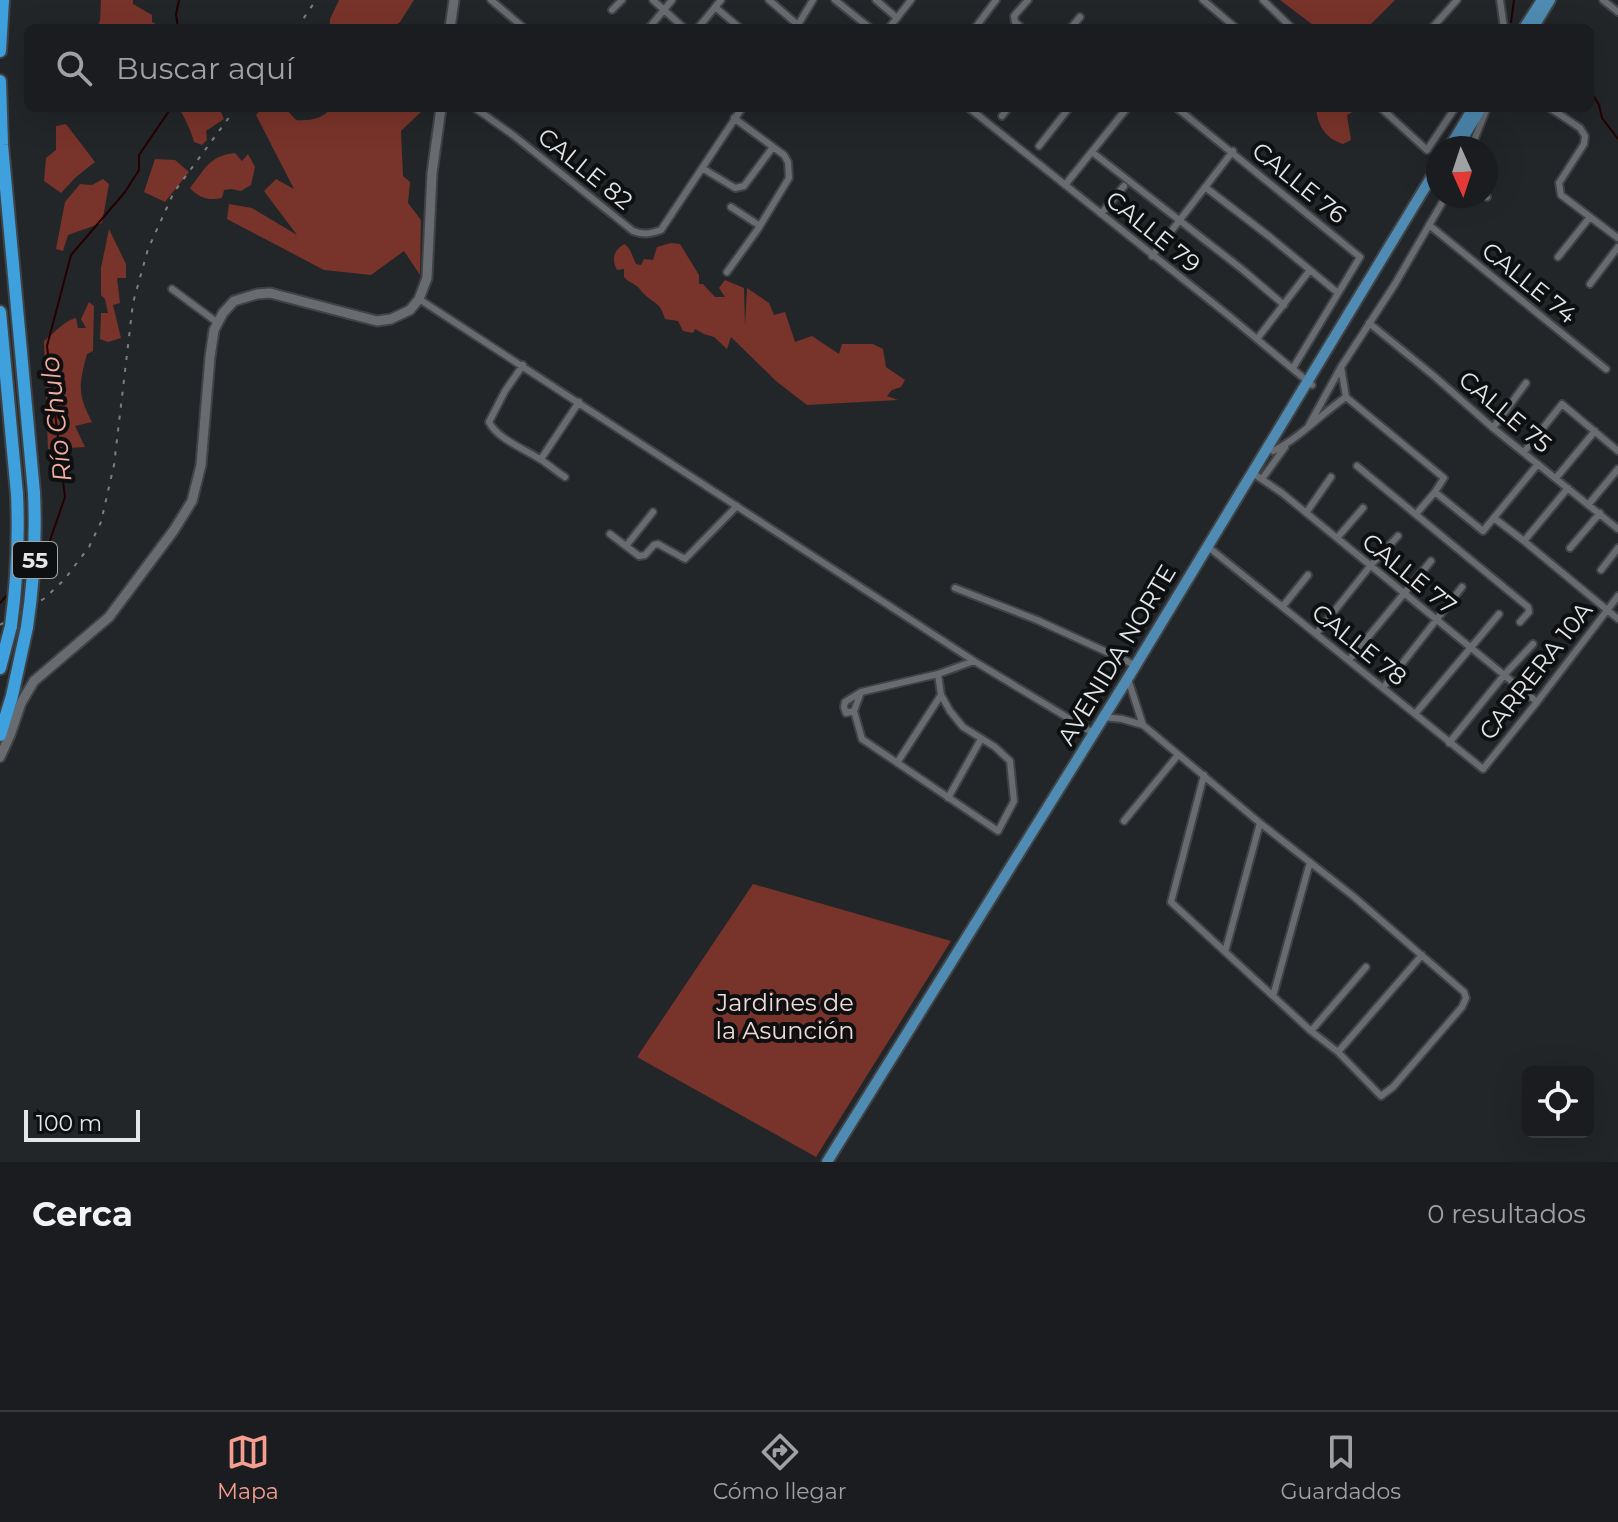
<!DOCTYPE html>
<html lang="es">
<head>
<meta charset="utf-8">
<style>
	:root { --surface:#1a1c1f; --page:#27292c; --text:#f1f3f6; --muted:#9fa1a4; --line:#383a3d; --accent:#f59d8f }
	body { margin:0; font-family:Montserrat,sans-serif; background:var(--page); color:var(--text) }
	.controls { position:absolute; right:24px; bottom:24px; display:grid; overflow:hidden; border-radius:12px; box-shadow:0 8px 32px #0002 }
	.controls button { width:72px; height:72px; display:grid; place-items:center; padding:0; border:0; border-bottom:2px solid var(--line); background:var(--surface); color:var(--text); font:40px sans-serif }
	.compass { position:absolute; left:1426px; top:136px; width:72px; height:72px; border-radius:50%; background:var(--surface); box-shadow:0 8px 32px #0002; rotate:177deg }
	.scale { position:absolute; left:24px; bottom:20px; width:116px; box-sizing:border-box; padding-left:8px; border:4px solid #e4e7e9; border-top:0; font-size:22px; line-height:28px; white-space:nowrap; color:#e4e7e9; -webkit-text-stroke:6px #0d0f10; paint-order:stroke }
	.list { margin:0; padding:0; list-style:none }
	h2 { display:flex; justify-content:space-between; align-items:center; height:104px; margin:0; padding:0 32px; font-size:34px }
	h2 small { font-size:26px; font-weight:400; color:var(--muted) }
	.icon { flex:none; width:44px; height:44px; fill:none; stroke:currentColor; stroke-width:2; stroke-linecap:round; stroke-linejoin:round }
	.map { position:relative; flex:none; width:1618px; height:1162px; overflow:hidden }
	.search { position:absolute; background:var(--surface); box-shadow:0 8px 32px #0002; left:24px; right:24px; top:24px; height:88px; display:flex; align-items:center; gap:20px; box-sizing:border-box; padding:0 28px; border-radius:12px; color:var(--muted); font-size:30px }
	.sheet { height:248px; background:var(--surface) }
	nav { display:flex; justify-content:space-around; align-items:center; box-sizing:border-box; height:112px; border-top:2px solid var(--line); background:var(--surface); font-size:22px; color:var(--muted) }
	nav a { display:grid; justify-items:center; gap:4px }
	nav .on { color:var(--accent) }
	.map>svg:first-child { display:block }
</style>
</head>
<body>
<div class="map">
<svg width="1618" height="1162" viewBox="0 0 1618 1162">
	<rect width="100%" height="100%" fill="#222629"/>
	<path fill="#78332a" d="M101 0H133V4L152 15V22L164 28H97L100 21Z
		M339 0H414L400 22 392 28H330V19Z
		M1280 0H1395L1369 26 1317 28Z
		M179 108H219L224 119 206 131 207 140 202 145 194 142C191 131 185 118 179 108Z
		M263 108H285L296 120C309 121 323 119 331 108H425L401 131 403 176 410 182 408 203 421 220 420 275 404 251 371 275 324 270 227 219 229 204 252 208 297 235 264 191 276 179 294 189 256 115Z
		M1316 108H1361L1347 115 1351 140 1343 144C1325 138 1318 126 1316 108Z
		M66 124 95 162 76 177 61 193 44 181 46 158 56 150V126Z
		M235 153 242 161 248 154 255 167 251 185 241 191 231 189 224 190 222 198C209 201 199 198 190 188 205 169 209 156 235 153Z
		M155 159 175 160 189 172 165 202 144 192Z
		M103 179 109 184 102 223 68 235 63 251 56 249 65 202 80 184 92 185Z
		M109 229 126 264V278H117L120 303 113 305 121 338 108 342 100 339 101 313H108L105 299 101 295V268Z
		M671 243 680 244 699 275V284H703L715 297H725L719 288 725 280 744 288 745 326 747 288 769 303 774 315 785 312 795 342 812 336 839 354 842 344H873L883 349 886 367 905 380 901 387 892 390 887 396 898 400 807 405 776 381 731 337 727 349 714 337 704 334 695 329 693 333 683 331 678 321 665 319C660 302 656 305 644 294 640 290 640 288 635 285 631 282 627 281 624 277V269L617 270C611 259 614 249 625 244L630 250 636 264 641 265 644 259 653 260 657 247Z
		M89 302 94 306 93 351 87 354C79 384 77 394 92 422L75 426 85 447 48 449 44 341C53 334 65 320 76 318L78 328H86L81 319Z
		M753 884 951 941 816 1157 637 1057Z"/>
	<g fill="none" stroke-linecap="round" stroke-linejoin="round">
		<path stroke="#240000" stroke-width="2" d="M1511 22 1514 0
			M178 28 176 14 179 0
			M1590 90 1599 105 1602 118 1618 139
			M39 559 47 549 65 497 47 346 71 255 125 192 139 170V155L171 108
			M0 603 8 594"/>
		<g stroke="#3f4346" stroke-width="10">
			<path id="street" d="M491 0 524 28
				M653 0 684 28
				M769 0 798 25
				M835 0 870 28
				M876 0 897 18
				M1203 0 1236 28
				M1263 0 1292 28
				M1500 0 1504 28
				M1603 0 1618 12
				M715 7 740 28
				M612 10 622 0
				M649 28 672 0
				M698 28 721 0
				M796 28 813 0
				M889 28 911 0
				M975 28 996 0
				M1022 28 1015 22 1014 16 1028 0
				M1071 28 1080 17
				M1432 28 1457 0
				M475 108 513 135 633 231C643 235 650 234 661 230L742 108
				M969 108 1228 315 1312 385
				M1177 108 1360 257 1293 368
				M1381 108 1427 150 1455 108
				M1550 108 1580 128 1585 136 1584 144 1559 183 1561 195 1618 238
				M1002 116 1008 108
				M1039 146 1069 108
				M1471 148 1487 108
				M1092 152 1243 270 1284 305
				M702 168 735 188 744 186 773 147
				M1065 185 1127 108
				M1205 187 1270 237 1338 293
				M1486 195 1487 197
				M731 207 760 226
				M1101 214 1124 186
				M1429 225 1606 369
				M1152 256 1233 151
				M1558 257 1590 217
				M727 272 758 229 789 178 788 162 784 155 734 118
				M1590 284 1618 247
				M172 289 218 323
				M419 299 974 661 1093 733
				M1369 323 1434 376 1493 428 1618 529
				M1257 339 1310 270
				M523 365 505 391 489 422C497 439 527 450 543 461 550 466 557 472 565 477
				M1341 367 1346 397 1444 478 1435 492 1416 514
				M1309 425 1341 367 1395 284 1446 196
				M1493 428 1526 383
				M1273 451C1300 438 1321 414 1346 397
				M1524 452 1562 404 1618 451
				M541 459 579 402
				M1357 466 1528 607 1529 612 1520 622
				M1257 476 1282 493 1537 702
				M1556 478 1595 431
				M1262 479 1285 447
				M1435 492 1483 531 1538 464
				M1588 505 1618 469
				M1306 513 1331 477
				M1494 518 1524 541 1618 619
				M610 534 639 556 645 555 654 545 658 544 685 559 737 506
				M1337 538 1363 508
				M1524 541 1568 488
				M626 546 653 512
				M1570 548 1600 513
				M1212 550 1483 769 1537 702 1618 596
				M1601 570 1618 548
				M955 588 1037 620 1135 665
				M1283 606 1308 575
				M1316 634 1371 565 1398 536
				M1349 660 1431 561
				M1128 679 1143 725
				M1383 688 1462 587
				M861 692 854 711 846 713 844 707 845 702 861 692 938 674 974 661
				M854 711 862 739 998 831 1014 801 1010 761 995 747 963 727 950 711 941 695 938 674
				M1415 714 1499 614
				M1103 717 1122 719 1143 725 1260 823 1353 896 1464 992 1466 998 1462 1007 1393 1087 1381 1096 1338 1052 1311 1031 1171 902 1204 775
				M1449 743 1505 674 1533 644
				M897 763 941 695
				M948 798 981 739
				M1124 821 1178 755
				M1225 952 1260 823
				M1273 996 1310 862
				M1311 1031 1366 967
				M1338 1052 1422 955"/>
		</g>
		<g stroke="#3f4346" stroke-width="13">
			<path id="secondary" d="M450 28 454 0
				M0 757 10 735 21 703 34 681 109 617 174 530 192 501 201 465 210 357 214 330 223 313 234 301 257 294 270 293 377 321 391 319 410 310 419 299 427 278 432 173 441 108"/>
		</g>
		<g stroke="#3f4346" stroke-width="14">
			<path id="primary" d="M1524 28 1542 0
				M1533 28 1550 0
				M1449 148 1473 108
				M1457 148 1481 108
				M827 1162 1128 678 1438 166"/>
		</g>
		<g stroke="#3f4346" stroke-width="16">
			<path id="highway" d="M0 51 3 0
				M0 81 2 145 34 493
				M0 312 17 494
				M0 668 11 626
				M0 735 12 696 27 627"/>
		</g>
		<use href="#street" stroke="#686c70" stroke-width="6"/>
		<use href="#secondary" stroke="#686c70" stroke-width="9"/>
		<use href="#primary" stroke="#4f8bb2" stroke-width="10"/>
		<use href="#highway" stroke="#3fa0de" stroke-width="12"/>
		<path stroke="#7c8082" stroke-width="2" stroke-dasharray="4 8" stroke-linecap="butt" d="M297 28 316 0
			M0 625 45 598 64 580 89 547 101 522 114 465 133 303 148 249 174 192 236 108"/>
		<g stroke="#3f4346" stroke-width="16" stroke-linecap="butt">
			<path id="highway-bridge" d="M11 626C17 581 19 539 17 494
				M27 627C34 581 36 539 34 493"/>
		</g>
		<use href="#highway-bridge" stroke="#3fa0de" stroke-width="12"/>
	</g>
	<g text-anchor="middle" stroke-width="8" stroke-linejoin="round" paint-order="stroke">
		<rect fill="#0d0f10" stroke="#a4a6a8" stroke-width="2" x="13" y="542" width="44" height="36" rx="6"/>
		<g font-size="22" font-weight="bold" fill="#e4e7e9">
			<text x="35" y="568">55</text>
		</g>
		<g font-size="24" fill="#e4e7e9" stroke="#0d0f10">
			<text transform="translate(585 169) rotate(39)" y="8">CALLE 82</text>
			<text transform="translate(1299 183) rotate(39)" y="8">CALLE 76</text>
			<text transform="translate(1153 232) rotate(39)" y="8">CALLE 79</text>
			<text transform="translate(1529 283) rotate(39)" y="8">CALLE 74</text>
			<text transform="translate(1505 412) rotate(40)" y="8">CALLE 75</text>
			<text transform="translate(1409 574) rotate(39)" y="8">CALLE 77</text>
			<text transform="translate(1359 645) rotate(39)" y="8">CALLE 78</text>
			<text transform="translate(1117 655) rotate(-59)" y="8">AVENIDA NORTE</text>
			<text transform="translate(1536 671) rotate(-52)" y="8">CARRERA 10A</text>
		</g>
		<g font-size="24" fill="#f3d9d5" stroke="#0d0f10">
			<text x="785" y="1011">Jardines de<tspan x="785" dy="28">la Asunción</tspan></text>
		</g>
		<g font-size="26" font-style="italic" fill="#f6aea2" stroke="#0d0f10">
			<text transform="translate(56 419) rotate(-96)" y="9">Río Chulo</text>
		</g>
	</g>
</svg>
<div class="controls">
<button><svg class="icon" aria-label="locate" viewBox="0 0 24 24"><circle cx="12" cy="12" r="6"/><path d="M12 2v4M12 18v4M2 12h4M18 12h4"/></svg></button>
</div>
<svg class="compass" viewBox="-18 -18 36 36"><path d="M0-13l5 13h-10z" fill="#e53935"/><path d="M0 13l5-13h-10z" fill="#9fa1a4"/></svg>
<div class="scale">100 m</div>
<div class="search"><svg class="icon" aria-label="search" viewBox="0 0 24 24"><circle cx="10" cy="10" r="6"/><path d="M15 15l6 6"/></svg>Buscar aquí</div>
</div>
<section class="sheet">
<h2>Cerca<small>0 resultados</small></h2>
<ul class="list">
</ul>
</section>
<nav>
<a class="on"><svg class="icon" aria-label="map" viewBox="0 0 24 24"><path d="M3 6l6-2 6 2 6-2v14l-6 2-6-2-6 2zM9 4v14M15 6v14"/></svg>Mapa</a>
<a><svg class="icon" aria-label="directions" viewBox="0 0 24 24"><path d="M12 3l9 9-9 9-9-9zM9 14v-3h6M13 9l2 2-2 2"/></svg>Cómo llegar</a>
<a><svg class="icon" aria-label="saved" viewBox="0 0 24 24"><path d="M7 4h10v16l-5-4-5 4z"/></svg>Guardados</a>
</nav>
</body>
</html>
